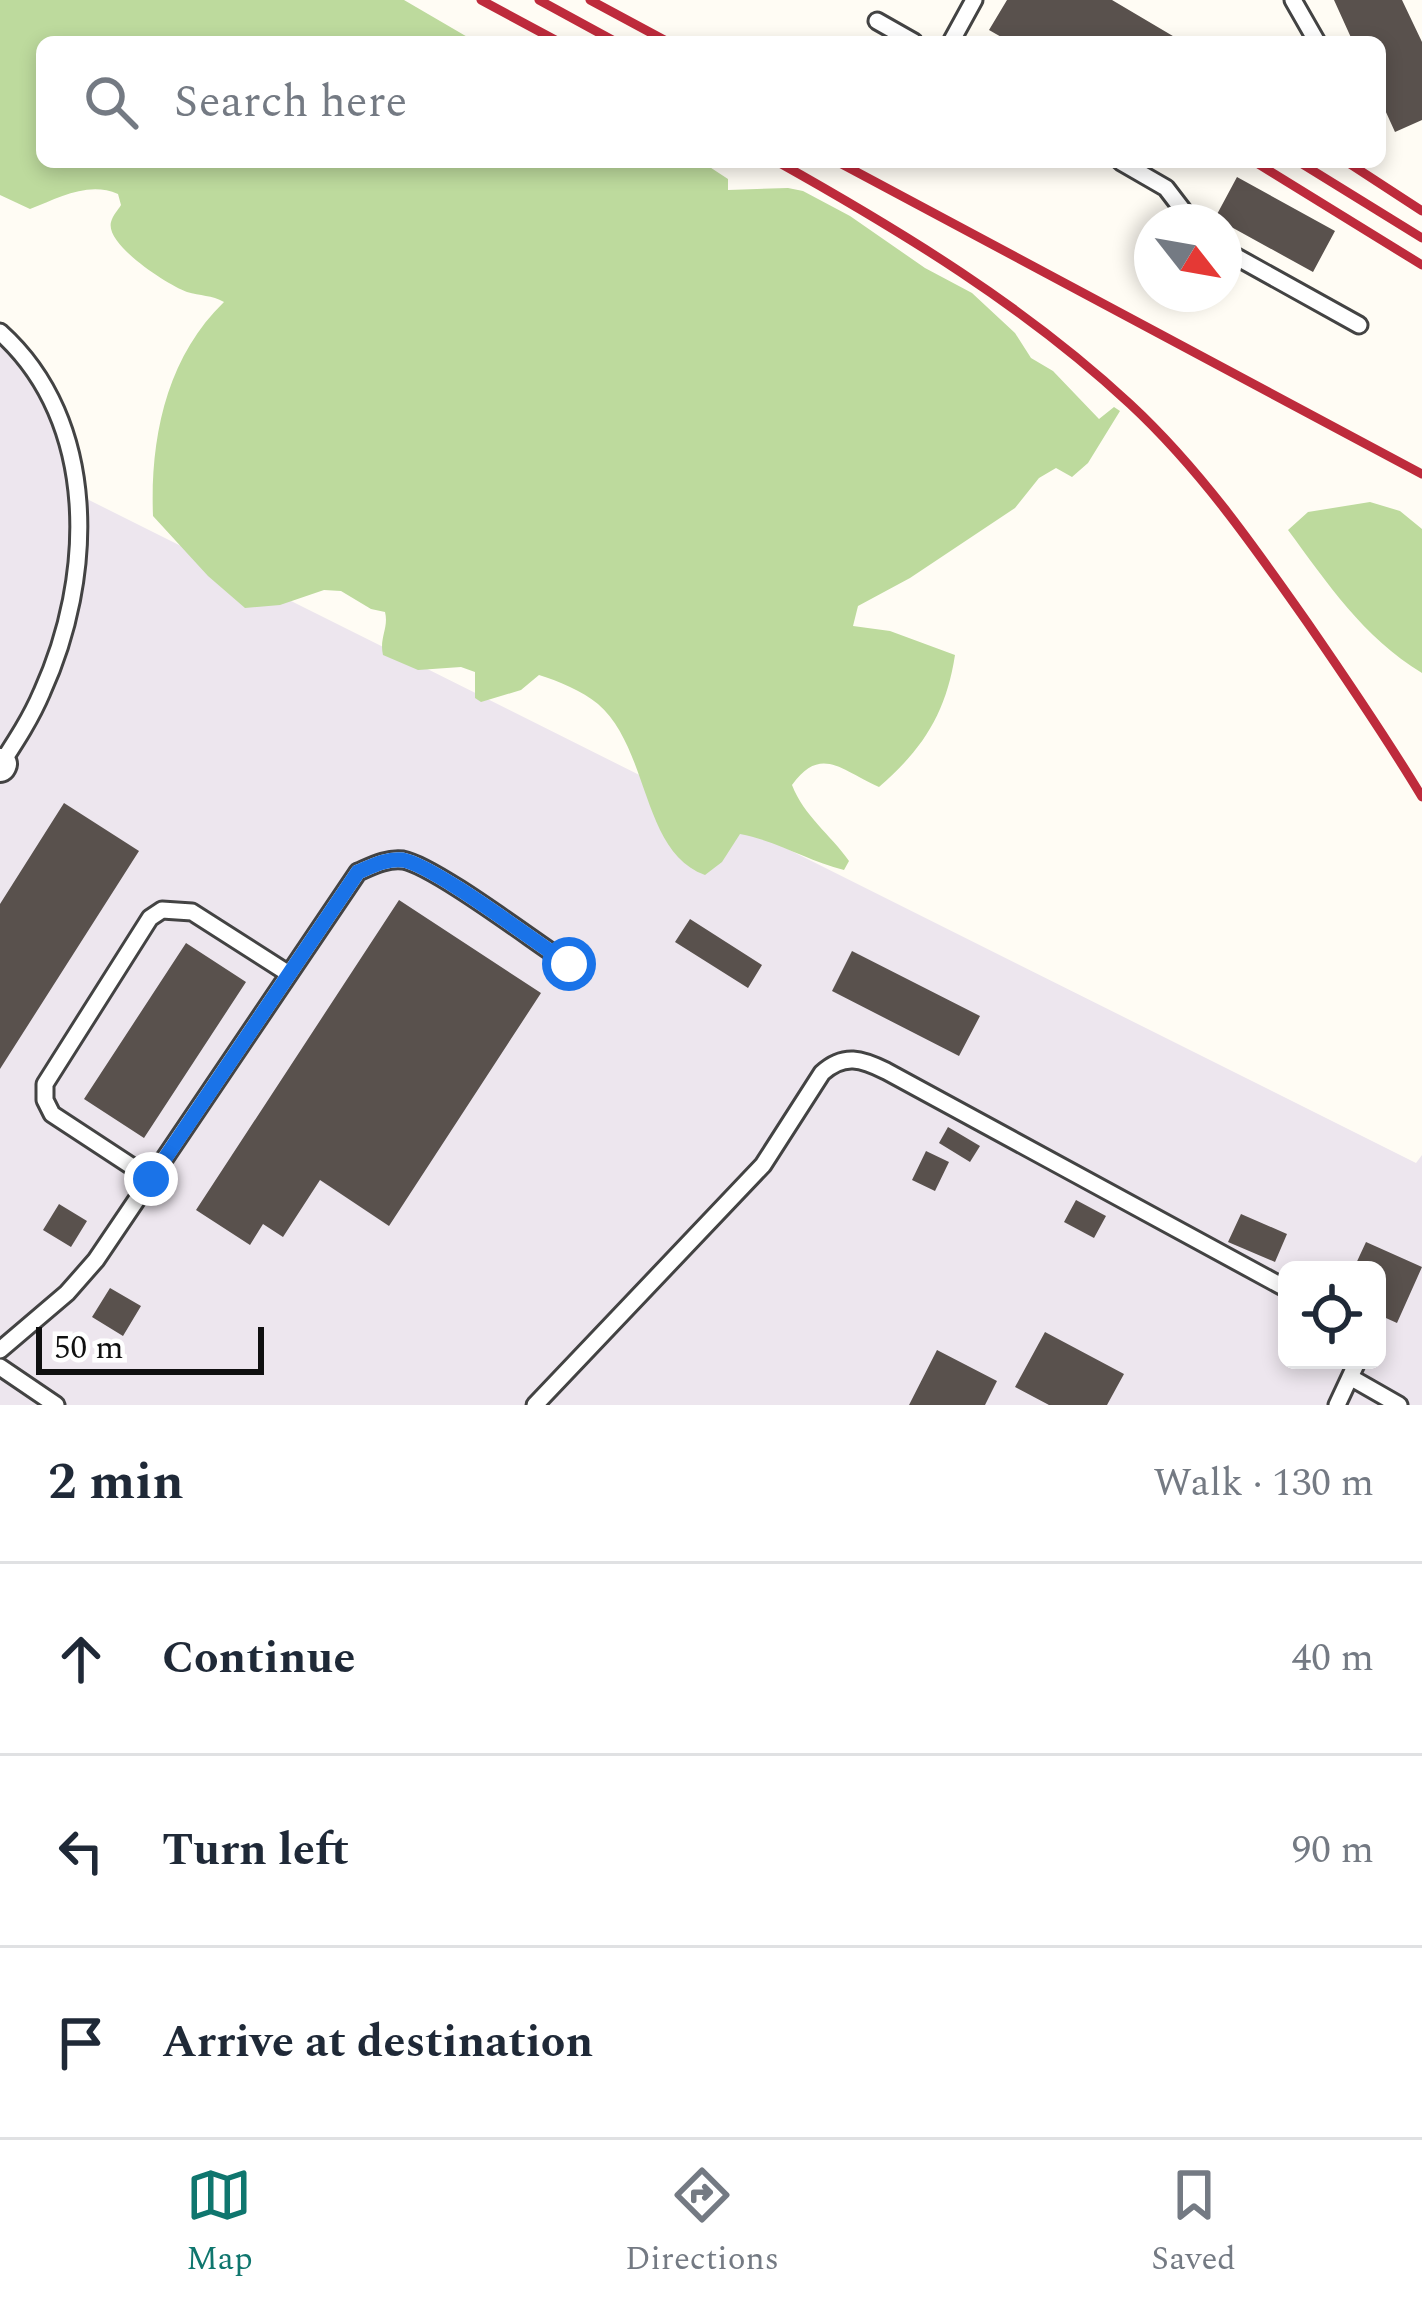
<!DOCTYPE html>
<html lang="en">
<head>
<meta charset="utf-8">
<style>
	:root { --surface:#fff; --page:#f2f2f3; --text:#1f2937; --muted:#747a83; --line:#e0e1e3; --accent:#0f766e }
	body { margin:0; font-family:Spectral,serif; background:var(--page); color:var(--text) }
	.controls { position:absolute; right:36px; bottom:36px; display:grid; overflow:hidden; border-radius:18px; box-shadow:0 6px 18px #0003 }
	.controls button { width:108px; height:108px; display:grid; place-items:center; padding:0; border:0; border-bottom:3px solid var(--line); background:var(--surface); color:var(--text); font:60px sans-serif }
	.compass { position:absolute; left:1134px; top:204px; width:108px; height:108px; border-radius:50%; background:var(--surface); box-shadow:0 6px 18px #0003; rotate:121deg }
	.scale { position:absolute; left:36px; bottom:30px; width:228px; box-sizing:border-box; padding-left:12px; border:6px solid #101010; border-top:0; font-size:33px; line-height:42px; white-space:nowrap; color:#101010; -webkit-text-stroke:9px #fff; paint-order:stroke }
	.stop { position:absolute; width:36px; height:36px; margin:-27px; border:9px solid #1a73e8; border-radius:50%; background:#fff }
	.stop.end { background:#1a73e8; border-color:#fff; box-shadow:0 3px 12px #0008 }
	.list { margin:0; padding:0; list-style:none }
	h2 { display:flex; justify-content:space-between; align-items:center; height:156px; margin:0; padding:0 48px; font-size:51px }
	h2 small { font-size:39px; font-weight:400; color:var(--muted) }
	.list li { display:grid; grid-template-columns:78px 1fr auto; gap:36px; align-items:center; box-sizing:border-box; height:192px; padding:0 48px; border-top:3px solid var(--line) }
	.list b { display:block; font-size:45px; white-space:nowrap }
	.list em { font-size:39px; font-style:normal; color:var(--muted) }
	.icon { flex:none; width:66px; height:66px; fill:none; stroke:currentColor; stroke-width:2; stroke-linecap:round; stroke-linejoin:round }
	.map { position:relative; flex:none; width:1422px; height:1405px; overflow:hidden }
	.search { position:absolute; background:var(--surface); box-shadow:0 6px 18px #0003; left:36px; right:36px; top:36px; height:132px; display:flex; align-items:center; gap:30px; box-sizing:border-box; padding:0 42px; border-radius:18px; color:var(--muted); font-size:45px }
	.sheet { height:732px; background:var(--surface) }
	nav { display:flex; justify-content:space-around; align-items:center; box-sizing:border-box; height:168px; border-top:3px solid var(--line); background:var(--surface); font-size:33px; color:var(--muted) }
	nav a { display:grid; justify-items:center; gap:6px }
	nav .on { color:var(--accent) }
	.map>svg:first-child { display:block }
</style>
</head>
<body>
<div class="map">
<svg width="1422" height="1405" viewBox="0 0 1422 1405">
	<rect width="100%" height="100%" fill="#fffcf4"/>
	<path fill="#ede6ee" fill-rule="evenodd" d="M0 332 33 367 79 495 1416 1163 1422 1155V1405H0ZM1287 1270H1377V1360H1287Z"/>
	<path fill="#bdda9d" d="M0 0H404L476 42H42V162H702L728 179V190L788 188 803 191 850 216 925 268 972 293 1015 333 1031 358 1053 371 1099 419 1114 407 1120 411 1088 463 1072 477 1056 468 1039 478 1015 508 910 578 858 606 853 626 890 631 955 655C946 713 923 749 879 787 841 770 821 745 792 785 804 816 830 834 849 861L844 870C808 861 777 841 740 834L722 862 705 875C641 852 650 749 598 704 582 691 559 681 539 675L521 690 481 702 475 698V672L461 667 418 670 383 655C379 638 389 628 385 612L371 609 341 591 324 590 280 605 245 608 208 576 153 516C150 439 166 358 224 302 212 295 200 296 187 292 168 285 105 245 111 222 113 215 118 210 121 205L118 194C88 181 59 198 30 209L0 195Z
		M1370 502 1400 511 1422 529V673C1363 637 1328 584 1288 530L1308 512Z"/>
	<path fill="#59514d" d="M1007 0H1112L1183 42H1010L989 30Z
		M1334 0H1402L1422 42V120L1395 132 1380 99V42H1353Z
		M1237 177 1335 231 1313 272 1215 218Z
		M64 803 139 851 0 1069V904Z
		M399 900 541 993 389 1226 320 1180 283 1237 263 1224 250 1245 196 1210Z
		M690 919 762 965 748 988 675 942Z
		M186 943 246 982 144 1138 84 1099Z
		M852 951 980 1016 959 1056 832 991Z
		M948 1127 980 1146 970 1162 939 1143Z
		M926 1151 949 1162 935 1191 912 1180Z
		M1076 1200 1106 1216 1094 1238 1064 1222Z
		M59 1204 87 1221 71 1247 43 1230Z
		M1241 1214 1287 1234 1275 1262 1228 1242Z
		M1366 1242 1422 1267 1397 1323 1377 1314V1270H1353Z
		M110 1288 141 1306 123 1336 92 1317Z
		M1045 1332 1124 1374 1107 1405H1049L1015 1387Z
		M937 1350 997 1381 985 1405H909Z"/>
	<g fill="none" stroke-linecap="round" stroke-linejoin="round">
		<g stroke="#434343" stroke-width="21">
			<path id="lane" d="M1293 0 1317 42
				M877 21 914 42
				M951 42 974 0
				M1121 162 1166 188 1192 222
				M1224 250 1359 325
				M0 332C100 422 94 578 42 692 31 718 16 741 1 764
				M151 1179 52 1114 45 1100V1084L150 918 162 910 192 912 289 974
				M0 1350 67 1293 96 1260 358 872C372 866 387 858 403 860 435 866 536 943 569 964
				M0 1367 56 1405
				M1350 1377 1399 1405
				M535 1405 763 1165 822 1073C844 1053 862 1059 886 1071L1287 1289
				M1337 1405 1358 1360"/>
		</g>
		<g stroke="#434343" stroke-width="36">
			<path id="street" d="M0 766 1 764"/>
		</g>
		<use href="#lane" stroke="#fff" stroke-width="15"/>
		<use href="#street" stroke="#fff" stroke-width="30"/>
		<path stroke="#be2b3c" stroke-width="9" d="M481 0 559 42
			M539 0 616 42
			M590 0 668 42
			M778 162C901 231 1026 307 1130 404 1199 468 1253 545 1307 622 1347 680 1386 737 1422 797
			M838 162 1422 474
			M1255 162 1422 265
			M1299 162 1422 238
			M1347 162 1422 211"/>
	</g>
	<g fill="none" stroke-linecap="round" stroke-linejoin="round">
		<path stroke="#1a73e8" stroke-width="15" d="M151 1179 358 872C372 866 387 858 403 860 435 866 536 943 569 964"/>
	</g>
</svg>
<div class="controls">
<button><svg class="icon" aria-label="locate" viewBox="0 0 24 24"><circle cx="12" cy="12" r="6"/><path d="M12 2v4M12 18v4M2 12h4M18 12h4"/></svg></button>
</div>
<svg class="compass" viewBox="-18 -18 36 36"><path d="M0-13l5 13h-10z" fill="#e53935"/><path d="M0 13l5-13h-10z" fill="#747a83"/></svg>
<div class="scale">50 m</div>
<div class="stop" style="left:569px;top:964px"></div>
<div class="stop end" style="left:151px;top:1179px"></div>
<div class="search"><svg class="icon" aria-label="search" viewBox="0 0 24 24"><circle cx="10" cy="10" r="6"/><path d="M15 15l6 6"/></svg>Search here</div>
</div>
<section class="sheet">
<h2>2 min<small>Walk · 130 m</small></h2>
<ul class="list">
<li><svg class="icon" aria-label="ahead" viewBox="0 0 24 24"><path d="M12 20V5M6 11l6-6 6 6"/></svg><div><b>Continue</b></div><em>40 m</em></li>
<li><svg class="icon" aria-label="left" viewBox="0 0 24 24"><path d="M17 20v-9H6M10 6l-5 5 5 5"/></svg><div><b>Turn left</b></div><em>90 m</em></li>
<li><svg class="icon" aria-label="arrive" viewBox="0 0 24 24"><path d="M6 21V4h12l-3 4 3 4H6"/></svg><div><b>Arrive at destination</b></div></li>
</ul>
</section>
<nav>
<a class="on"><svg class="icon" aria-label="map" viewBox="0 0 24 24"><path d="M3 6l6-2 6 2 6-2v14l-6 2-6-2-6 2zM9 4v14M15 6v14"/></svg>Map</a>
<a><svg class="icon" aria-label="directions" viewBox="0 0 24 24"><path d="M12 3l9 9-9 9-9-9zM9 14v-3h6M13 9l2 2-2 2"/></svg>Directions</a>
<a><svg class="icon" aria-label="saved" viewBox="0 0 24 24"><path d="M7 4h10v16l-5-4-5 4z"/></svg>Saved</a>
</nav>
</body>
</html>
